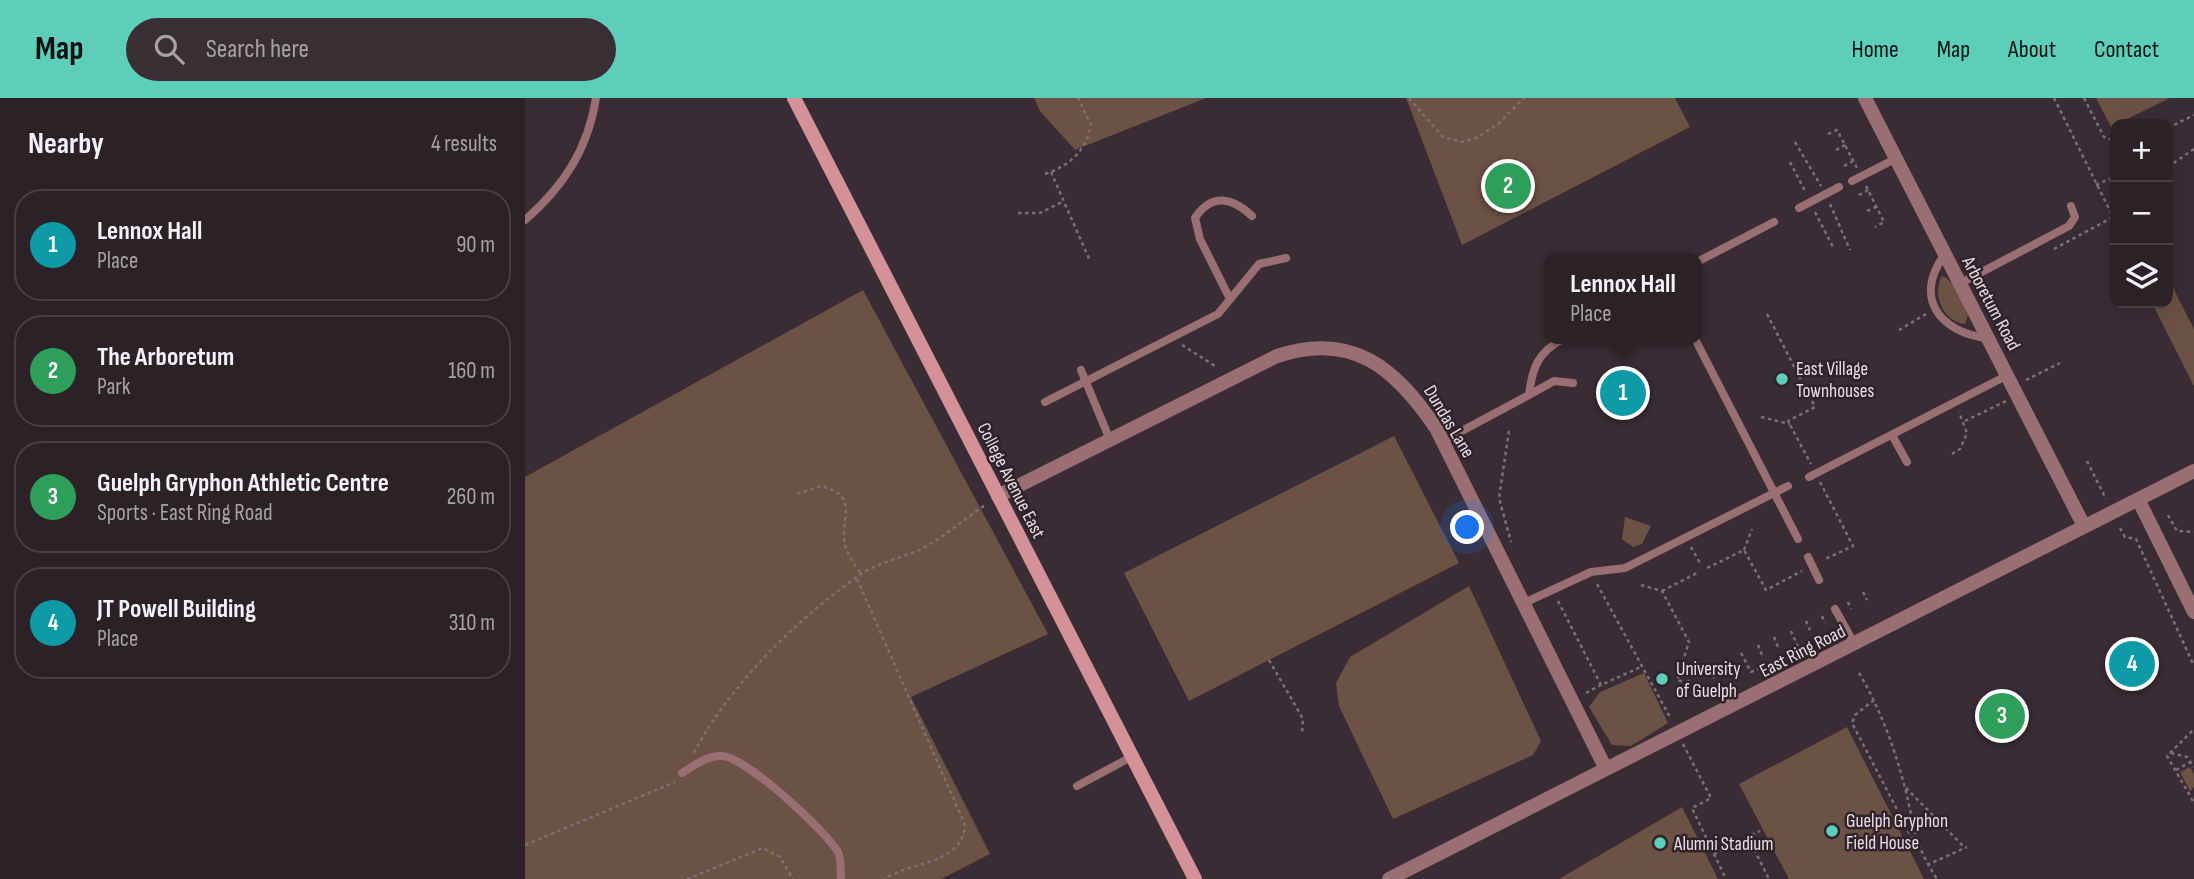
<!DOCTYPE html>
<html lang="en">
<head>
<meta charset="utf-8">
<style>
	:root { --surface:#2c2127; --page:#382e33; --text:#f1f3f6; --muted:#a6a3a7; --line:#483e44; --accent:#5cceba }
	body { margin:0; font-family:"Sofia Sans Condensed",sans-serif; background:var(--page); color:var(--text) }
	.controls { position:absolute; right:21px; top:21px; display:grid; overflow:hidden; border-radius:14px; box-shadow:0 7px 28px #0002 }
	.controls button { width:63px; height:63px; display:grid; place-items:center; padding:0; border:0; border-bottom:2px solid var(--line); background:var(--surface); color:var(--text); font:35px sans-serif }
	.you { position:absolute; left:943px; top:430px; width:24px; height:24px; margin:-18px; border:5px solid #fff; border-radius:50%; background:#1a73e8; box-shadow:0 0 0 10px #1a73e833 }
	.badge { display:grid; place-items:center; width:46px; height:46px; border-radius:50%; background:var(--accent); color:#fff; font-size:23px; font-weight:700 }
	.pin { position:absolute; translate:-50% -50%; border:4px solid #fff; box-shadow:0 2px 7px #0006 }
	.popup { position:absolute; left:1019px; top:155px; width:158px; height:91px; box-sizing:border-box; display:grid; place-content:center; border-radius:14px; background:var(--surface); filter:drop-shadow(0 2px 5px #0005); font-size:23px; white-space:nowrap; color:var(--muted) }
	.popup b { font-size:26px; color:var(--text) }
	.popup::after { content:''; position:absolute; left:50%; top:100%; margin-left:-14px; border:14px solid transparent; border-top-color:var(--surface) }
	.list { margin:0; padding:0; list-style:none }
	h2 { display:flex; justify-content:space-between; align-items:center; height:91px; margin:0; padding:0 28px; font-size:30px }
	h2 small { font-size:23px; font-weight:400; color:var(--muted) }
	.list li { display:grid; grid-template-columns:46px 1fr auto; gap:21px; align-items:center; box-sizing:border-box; height:112px; margin:0 14px 14px; padding:0 14px; border:2px solid var(--line); border-radius:28px }
	.list b { display:block; font-size:26px; white-space:nowrap }
	.list p { margin:0; font-size:23px; white-space:nowrap; color:var(--muted) }
	.list em { font-size:23px; font-style:normal; color:var(--muted) }
	.icon { flex:none; width:38px; height:38px; fill:none; stroke:currentColor; stroke-width:2; stroke-linecap:round; stroke-linejoin:round }
	.map { position:relative; flex:none; width:1669px; height:781px; overflow:hidden }
	header { display:flex; align-items:center; gap:42px; box-sizing:border-box; height:98px; padding:0 35px; background:var(--accent); color:#111 }
	header strong { font-size:33px }
	nav { display:flex; gap:38px; margin-inline-start:auto; font-size:24px }
	.search { width:490px; height:63px; background:var(--page); display:flex; align-items:center; gap:18px; box-sizing:border-box; padding:0 24px; border-radius:38px; color:var(--muted); font-size:26px }
	main { display:flex }
	aside { flex:1; background:var(--surface) }
	.map>svg:first-child { display:block }
</style>
</head>
<body>
<header>
<strong>Map</strong>
<div class="search"><svg class="icon" aria-label="search" viewBox="0 0 24 24"><circle cx="10" cy="10" r="6"/><path d="M15 15l6 6"/></svg>Search here</div>
<nav><a>Home</a><a>Map</a><a>About</a><a>Contact</a></nav>
</header>
<main>
<aside>
<h2>Nearby<small>4 results</small></h2>
<ul class="list">
<li><span class="badge" style="background:#0f9aa8">1</span><div><b>Lennox Hall</b><p>Place</p></div><em>90 m</em></li>
<li><span class="badge" style="background:#2e9e5b">2</span><div><b>The Arboretum</b><p>Park</p></div><em>160 m</em></li>
<li><span class="badge" style="background:#2e9e5b">3</span><div><b>Guelph Gryphon Athletic Centre</b><p>Sports · East Ring Road</p></div><em>260 m</em></li>
<li><span class="badge" style="background:#0f9aa8">4</span><div><b>JT Powell Building</b><p>Place</p></div><em>310 m</em></li>
</ul>
</aside>
<div class="map">
<svg width="1669" height="781" viewBox="0 0 1669 781">
	<rect width="100%" height="100%" fill="#3a2c34"/>
	<path fill="#6c5145" d="M509 0H681L550 52 515 13Z
		M881 0H1150L1165 29 937 147Z
		M1571 0H1645L1586 29Z
		M1417 178C1431 183 1437 204 1443 217L1440 226C1419 224 1406 197 1417 178Z
		M1643 180 1669 231V288L1627 205H1643Z
		M338 192 523 536 386 599 465 756 416 781H0V379Z
		M869 338 934 465 664 603 599 475Z
		M1100 419 1126 428 1117 446 1108 449 1097 441Z
		M944 488 1016 643 1008 657 868 721 814 608 811 585 825 559Z
		M1119 575 1143 625 1106 648 1087 647 1064 609 1075 594Z
		M1322 629 1399 781H1264L1214 686Z
		M1665 669 1669 676V689L1665 693 1655 674Z
		M1157 709 1193 781H1034Z"/>
	<g fill="none" stroke-linecap="round" stroke-linejoin="round">
		<path stroke="#7c7077" stroke-width="2.5" stroke-dasharray="3.5 3.5" stroke-linecap="butt" d="M884 0 918 39 937 44 953 39 974 25 999 0
			M1529 0 1588 119
			M1559 0 1579 39 1590 43
			M1643 30 1669 17
			M1303 36 1312 32 1332 70
			M1270 44 1296 88
			M1311 52 1320 47
			M1265 64 1281 95
			M1319 68 1328 63
			M1643 69 1669 51
			M526 74 565 163
			M520 76C544 68 561 53 566 27L553 0
			M1571 87 1584 81 1590 83
			M1341 88 1359 124 1350 129
			M1334 97 1343 92
			M1305 106 1325 152
			M1342 113 1351 109
			M1290 114 1309 151
			M493 115H515L537 104
			M1529 151 1590 118
			M1242 216 1290 309 1263 323 1286 366
			M1374 232 1401 216
			M657 247 690 268
			M1501 282 1535 265
			M1236 319 1265 326
			M1440 323 1481 303
			M984 333 974 400 986 444
			M1427 356 1435 351 1442 335 1434 314
			M1562 363 1581 401
			M1295 384 1328 448 1298 462
			M272 396 296 388C335 398 315 419 320 447 323 458 330 467 336 476
			M1643 417 1652 433 1669 434
			M1595 430 1600 439 1611 441 1669 568
			M1166 449 1176 467
			M1219 452 1227 431
			M1182 470 1219 452 1241 492 1277 473
			M332 481 440 727C437 767 387 763 359 781
			M1072 486 1146 621
			M1116 487 1137 493 1164 544 1157 566
			M1137 493 1174 474
			M1338 494 1342 502
			M1033 503 1076 587 1118 568
			M1323 504 1326 511
			M1297 518 1300 525
			M1281 523 1285 532
			M1249 539 1253 549
			M1233 547 1237 557
			M1216 555 1226 574 1274 551 1265 531
			M744 562 778 621 777 635
			M1201 563 1206 574
			M1185 571 1190 582
			M1334 575C1355 610 1370 651 1380 690 1390 730 1389 746 1412 781
			M1154 577 1152 582 1164 585
			M1163 582 1168 594
			M1061 595 1076 587
			M1349 602 1330 617 1327 625 1391 748
			M1158 646 1186 700 1167 710 1201 781
			M169 655C204 587 273 520 336 476 356 463 380 460 400 449 422 437 441 419 462 406
			M1646 655 1662 659 1669 669
			M1651 672 1669 662
			M1381 690 1440 750
			M1668 703 1642 658 1669 631
			M1223 739 1244 781
			M0 747 150 684
			M1189 756 1235 733
			M1402 767 1442 749
			M162 781 238 750 255 759 268 781"/>
		<path stroke="#996f73" stroke-width="8" d="M1327 83 1372 60
			M1274 110 1314 89
			M0 122C39 88 63 51 71 0
			M1420 156C1388 199 1414 234 1462 240
			M1172 164 1249 124
			M1436 185 1544 128 1550 119 1546 108
			M704 199 675 141 670 120C687 94 708 100 727 118
			M1170 241 1273 441
			M556 272 585 342
			M1004 297 1029 283 1048 285
			M520 304 693 216 734 166 761 160
			M1367 337 1382 364
			M918 343 1004 297C1007 270 1013 254 1038 241
			M1284 379 1483 277
			M1283 459 1294 482
			M999 505 1066 474 1100 470 1263 388
			M1310 511 1330 547
			M157 675C169 668 182 657 197 658 221 659 300 732 313 754 317 761 315 773 316 781
			M552 688 608 658"/>
		<path stroke="#996f73" stroke-width="14" d="M1340 0 1559 428
			M473 398 752 258C828 233 870 270 911 330L1081 671
			M1614 403 1669 514
			M864 781 1669 373"/>
		<path stroke="#d49198" stroke-width="14" d="M269 0 670 781"/>
	</g>
	<g fill="#5cceba" stroke="#2f222a" stroke-width="2.5">
		<circle cx="1257" cy="281" r="7"/>
		<circle cx="1137" cy="581" r="7"/>
		<circle cx="1307" cy="733" r="7"/>
		<circle cx="1135" cy="745" r="7"/>
	</g>
	<g text-anchor="middle" stroke-width="5" stroke-linejoin="round" paint-order="stroke">
		<g font-size="19" fill="#e9dfe5" stroke="#2f222a">
			<text transform="translate(1467 205) rotate(62)" y="7">Arboretum Road</text>
			<text transform="translate(925 323) rotate(59)" y="7">Dundas Lane</text>
			<text transform="translate(487 382) rotate(63)" y="7">College Avenue East</text>
			<text transform="translate(1277 552) rotate(-27)" y="7">East Ring Road</text>
		</g>
		<g font-size="19" fill="#e9dfe5" stroke="#2f222a" text-anchor="start">
			<text x="1271" y="277">East Village<tspan x="1271" dy="22">Townhouses</tspan></text>
			<text x="1151" y="577">University<tspan x="1151" dy="22">of Guelph</tspan></text>
			<text x="1321" y="729">Guelph Gryphon<tspan x="1321" dy="22">Field House</tspan></text>
			<text x="1149" y="752">Alumni Stadium</text>
		</g>
	</g>
</svg>
<div class="controls">
<button>+</button>
<button>−</button>
<button><svg class="icon" aria-label="layers" viewBox="0 0 24 24"><path d="M12 4l9 5-9 5-9-5zM3 14l9 5 9-5"/></svg></button>
</div>
<div class="you"></div>
<div class="pin badge" style="left:1098px;top:295px;background:#0f9aa8">1</div>
<div class="popup"><b>Lennox Hall</b>Place</div>
<div class="pin badge" style="left:983px;top:88px;background:#2e9e5b">2</div>
<div class="pin badge" style="left:1477px;top:618px;background:#2e9e5b">3</div>
<div class="pin badge" style="left:1607px;top:566px;background:#0f9aa8">4</div>
</div>
</main>
</body>
</html>
